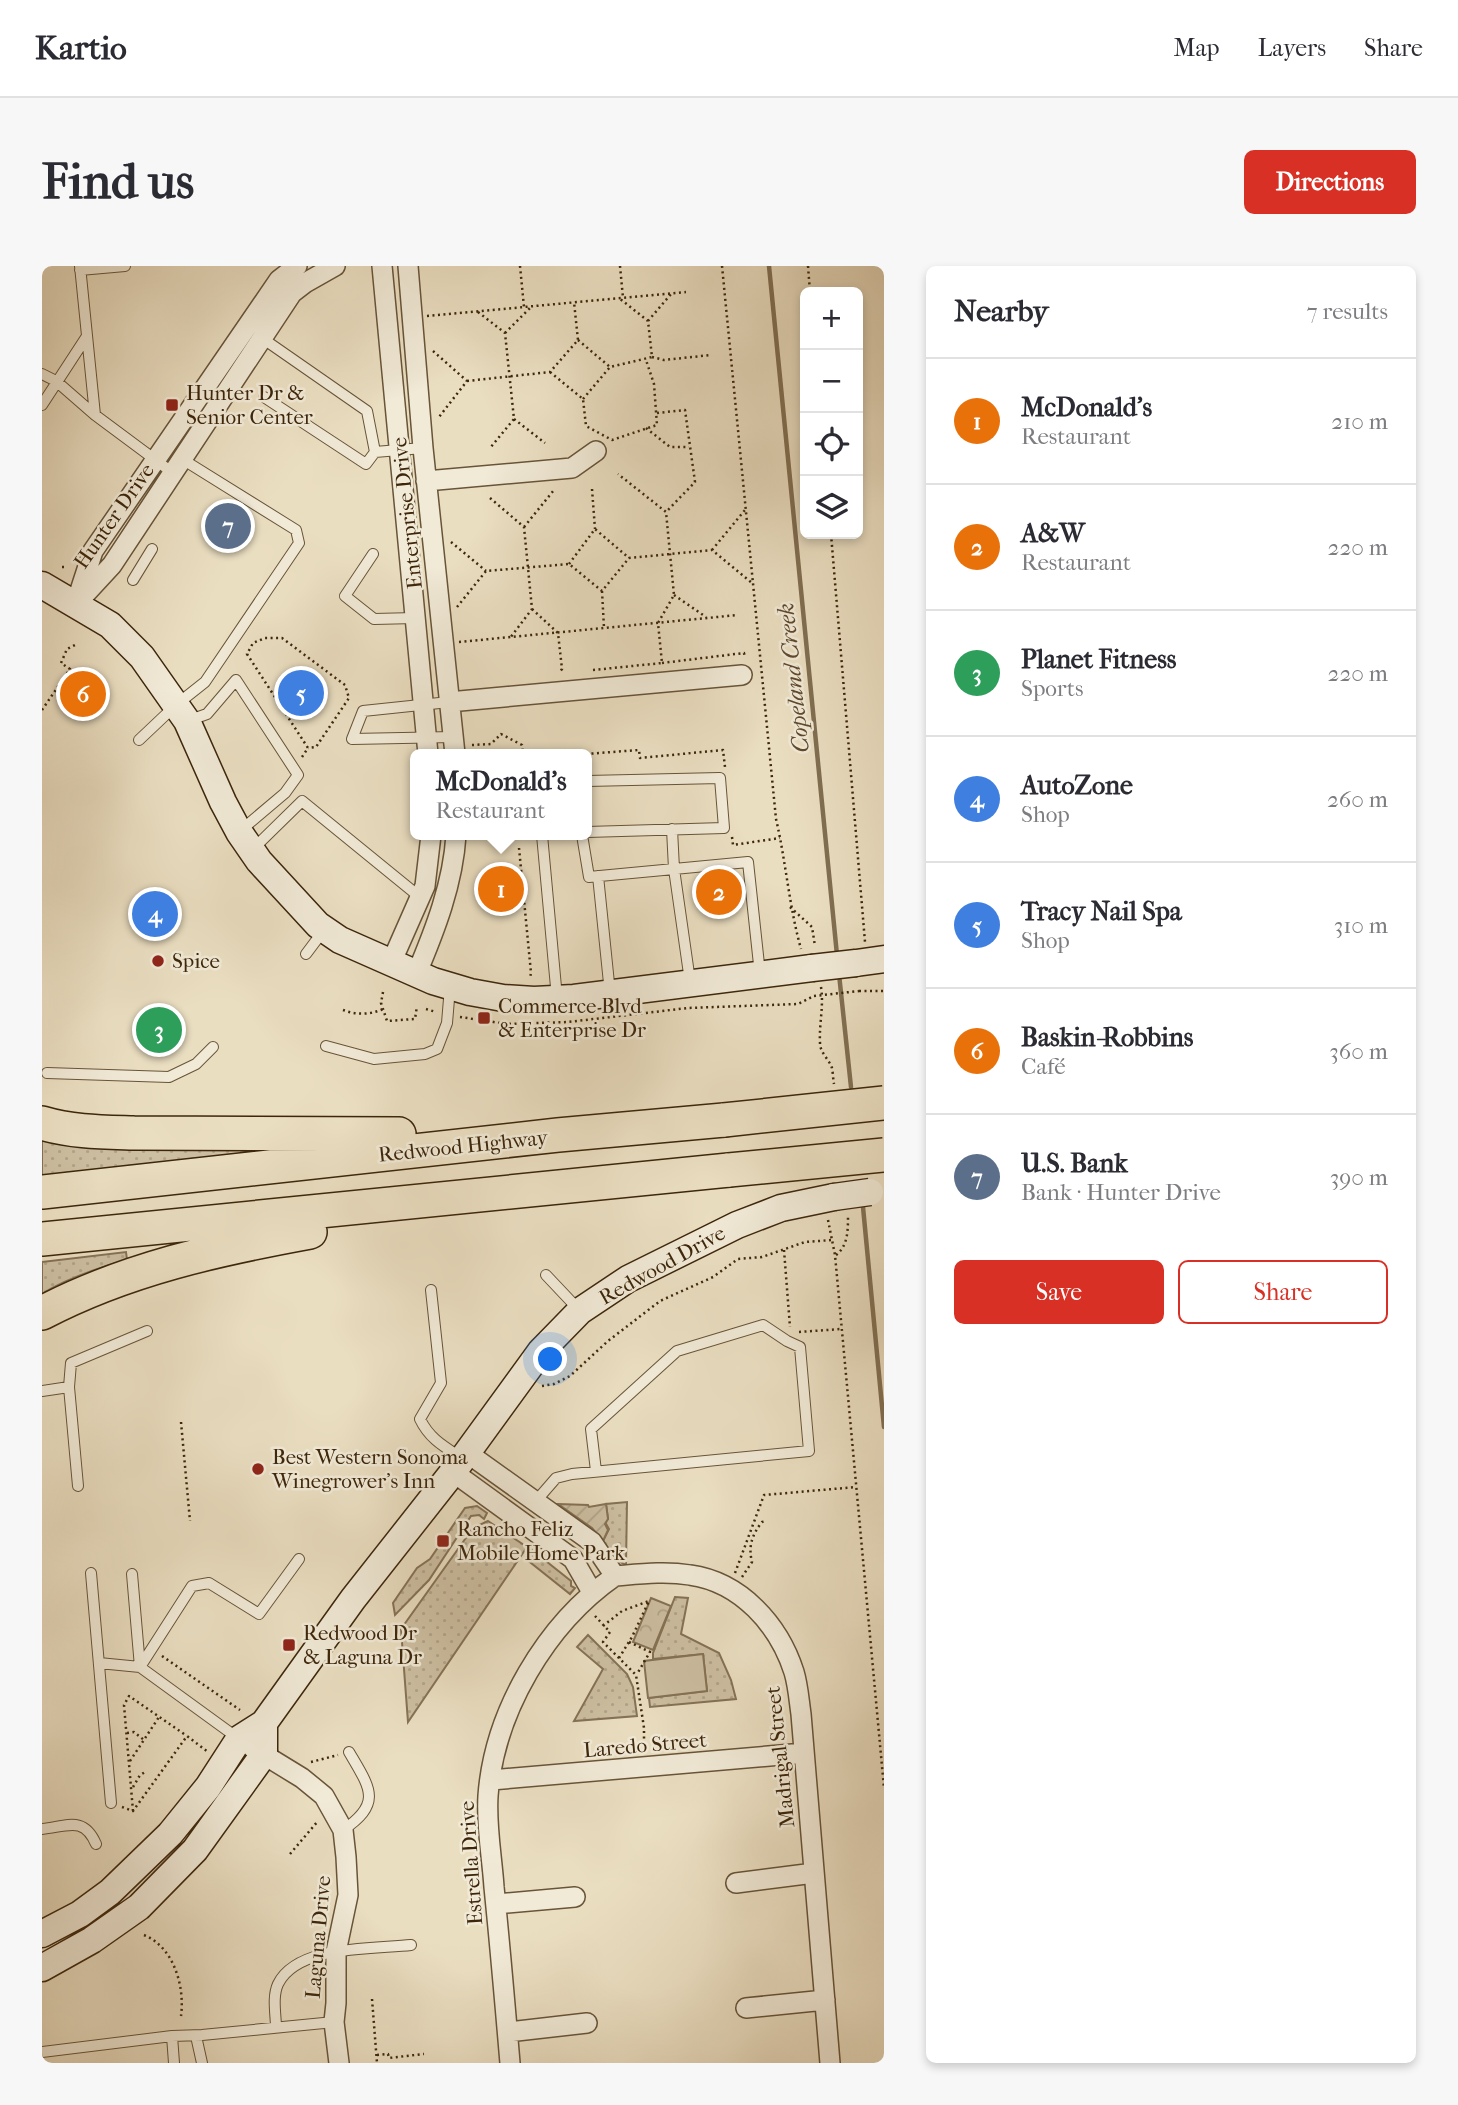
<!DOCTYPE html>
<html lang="en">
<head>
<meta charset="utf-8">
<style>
	:root { --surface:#fff; --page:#f7f7f7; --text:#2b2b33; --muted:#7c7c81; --line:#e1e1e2; --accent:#d93025 }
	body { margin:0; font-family:"IM FELL French Canon",serif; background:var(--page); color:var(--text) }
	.controls { position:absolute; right:21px; top:21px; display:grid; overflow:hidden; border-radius:10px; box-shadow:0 4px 10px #0003 }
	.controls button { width:63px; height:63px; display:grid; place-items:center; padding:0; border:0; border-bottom:2px solid var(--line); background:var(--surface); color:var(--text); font:35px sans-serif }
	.you { position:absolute; left:509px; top:1094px; width:24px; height:24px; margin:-18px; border:5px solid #fff; border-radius:50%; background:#1a73e8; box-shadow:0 0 0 10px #1a73e833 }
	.badge { display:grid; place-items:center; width:46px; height:46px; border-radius:50%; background:var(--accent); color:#fff; font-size:23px; font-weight:700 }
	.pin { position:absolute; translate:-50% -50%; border:4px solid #fff; box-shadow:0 2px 7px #0006 }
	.popup { position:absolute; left:368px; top:483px; width:182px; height:91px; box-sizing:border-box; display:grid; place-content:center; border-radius:10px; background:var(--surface); filter:drop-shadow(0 2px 5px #0005); font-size:23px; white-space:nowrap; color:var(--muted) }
	.popup b { font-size:26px; color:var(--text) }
	.popup::after { content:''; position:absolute; left:50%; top:100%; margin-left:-14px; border:14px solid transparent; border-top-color:var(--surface) }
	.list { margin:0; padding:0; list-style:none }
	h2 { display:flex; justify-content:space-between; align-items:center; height:91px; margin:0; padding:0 28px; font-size:30px }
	h2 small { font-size:23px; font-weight:400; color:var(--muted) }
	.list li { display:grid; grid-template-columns:46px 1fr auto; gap:21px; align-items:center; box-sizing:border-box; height:126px; padding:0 28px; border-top:2px solid var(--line) }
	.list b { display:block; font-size:26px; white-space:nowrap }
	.list p { margin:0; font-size:23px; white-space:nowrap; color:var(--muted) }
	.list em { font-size:23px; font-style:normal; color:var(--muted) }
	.actions { display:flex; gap:14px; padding:21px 28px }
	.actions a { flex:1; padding:16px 0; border:2px solid var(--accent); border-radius:10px; text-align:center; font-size:24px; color:var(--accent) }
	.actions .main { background:var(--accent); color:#fff }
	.icon { flex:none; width:38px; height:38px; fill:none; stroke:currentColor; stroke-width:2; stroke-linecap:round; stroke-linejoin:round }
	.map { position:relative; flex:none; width:842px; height:1797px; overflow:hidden; border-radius:10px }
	header { display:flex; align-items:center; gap:42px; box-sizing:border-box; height:98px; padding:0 35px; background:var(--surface); border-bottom:2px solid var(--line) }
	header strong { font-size:33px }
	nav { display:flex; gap:38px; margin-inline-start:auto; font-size:24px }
	.intro { display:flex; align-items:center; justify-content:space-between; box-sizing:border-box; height:168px; padding:0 42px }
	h1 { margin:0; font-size:49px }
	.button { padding:18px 32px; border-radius:10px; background:var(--accent); color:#fff; font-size:24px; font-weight:700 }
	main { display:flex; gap:42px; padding:0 42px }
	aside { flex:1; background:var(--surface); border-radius:10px; box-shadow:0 4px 10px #0003 }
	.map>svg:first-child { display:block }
</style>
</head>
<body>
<header>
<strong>Kartio</strong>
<nav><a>Map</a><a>Layers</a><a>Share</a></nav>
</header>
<div class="intro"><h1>Find us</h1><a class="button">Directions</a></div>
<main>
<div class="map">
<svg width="842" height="1797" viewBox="0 0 842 1797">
	<defs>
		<pattern id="grass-dots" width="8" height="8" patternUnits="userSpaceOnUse" patternTransform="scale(1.75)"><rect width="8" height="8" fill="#cdbfa2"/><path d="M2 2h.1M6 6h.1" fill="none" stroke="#b1a48a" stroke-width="1.8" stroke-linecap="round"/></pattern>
		<pattern id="park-crowns" width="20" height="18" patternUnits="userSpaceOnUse" patternTransform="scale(1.75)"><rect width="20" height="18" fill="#cdbfa2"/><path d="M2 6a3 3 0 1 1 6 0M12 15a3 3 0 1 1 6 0" fill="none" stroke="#b1a48a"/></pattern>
		<pattern id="garden-furrows" width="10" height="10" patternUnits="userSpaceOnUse" patternTransform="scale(1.75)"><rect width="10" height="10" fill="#cdbfa2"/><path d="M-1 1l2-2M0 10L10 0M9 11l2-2" fill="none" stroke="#b1a48a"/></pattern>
	</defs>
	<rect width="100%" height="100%" fill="#eadec1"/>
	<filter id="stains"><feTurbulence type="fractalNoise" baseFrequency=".00286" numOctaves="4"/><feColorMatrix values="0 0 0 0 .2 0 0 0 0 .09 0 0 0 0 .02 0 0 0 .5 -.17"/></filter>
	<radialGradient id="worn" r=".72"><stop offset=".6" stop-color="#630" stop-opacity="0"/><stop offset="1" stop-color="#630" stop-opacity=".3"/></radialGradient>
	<path fill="url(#grass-dots)" stroke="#857256" stroke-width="2" d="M0 870 293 882 0 910Z
		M84 986 85 994C56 1002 25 1012 0 1028V996Z
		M585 1236 584 1299 572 1293 561 1275 567 1263 563 1256 566 1253 564 1238Z
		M435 1240 445 1247 442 1253 437 1249 429 1250 387 1314 353 1349 351 1337 375 1302 388 1293 423 1242Z
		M446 1255 485 1281 366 1456 359 1363 431 1262Z
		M490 1284 529 1315V1320L533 1322 528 1328 484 1293Z
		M633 1331 646 1332 639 1368 677 1387 689 1414 694 1433 608 1441 607 1432 665 1425 661 1388 611 1393V1387Z
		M546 1369 585 1408 591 1421 595 1450 532 1455 561 1403 535 1381Z"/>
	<path fill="url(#park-crowns)" stroke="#857256" stroke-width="2" d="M609 1332 629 1340 611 1384 591 1376Z"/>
	<path fill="url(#garden-furrows)" stroke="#857256" stroke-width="2" d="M516 1238 546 1239 547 1241 564 1238 566 1253 563 1258 566 1264 561 1275 550 1262Z"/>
	<path fill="#cdbfa2" stroke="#857256" stroke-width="2" d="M661 1388 665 1425 606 1432 602 1395Z"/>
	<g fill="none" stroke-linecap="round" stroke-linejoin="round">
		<path stroke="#816f53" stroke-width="4.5" d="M727 0 795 689
			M797 708 809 821
			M821 941 842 1161"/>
		<g stroke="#685438" stroke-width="12">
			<path id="lane" d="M38 0 53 149
				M38 4 83 0
				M220 72 325 145 333 186
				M0 108 14 115 53 149 131 207
				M222 131 324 198 333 186 381 182
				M0 139 45 70
				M331 288 303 330 332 353 373 352
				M91 314 110 283
				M407 436 321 445 310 473 411 471
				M148 454 165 448 194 414 256 509 243 527 198 565
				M97 474 134 439 163 416 257 277 254 264 140 193
				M545 515 678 512 682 562 545 566
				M630 563 632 603 706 596 718 708
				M500 569 515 732
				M540 569 547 611 632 603 648 715
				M210 584 260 535 379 632
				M556 610 568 727
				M264 688 282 664
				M284 780 332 793 383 788 395 783 405 757 408 721
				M5 807 127 811 154 798 171 781
				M504 1009 538 1045
				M389 1024 399 1117 378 1153C387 1172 401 1180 418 1191
				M27 1121 36 1220
				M0 1125 27 1121 29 1097 105 1065
				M494 1235 514 1212 530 1208 767 1185 758 1081 745 1075 721 1059 635 1085 549 1163 554 1205
				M49 1307 69 1537
				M57 1397 98 1401 90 1308
				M197 1473 98 1401 150 1320 167 1317 217 1348 257 1293
				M0 1563C26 1560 42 1550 54 1578
				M301 1564C341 1537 328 1522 307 1486
				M234 1762C234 1749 230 1731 236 1718 255 1679 331 1683 369 1679
				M130 1770 132 1797
				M154 1770 160 1797
				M0 1786 130 1770 160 1769 292 1756"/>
		</g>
		<g stroke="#685438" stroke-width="22">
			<path id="street" d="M340 0 386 488
				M366 0 381 182 413 488
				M384 215 530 202 554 185
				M36 331 51 285 237 14 255 0
				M33 339 70 299 250 27 263 17 293 0
				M407 436 700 409
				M349 697 383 620 389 569
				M374 709C393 664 411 618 414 569
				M424 1186 550 1276 573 1310
				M411 1206 531 1293 550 1326
				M573 1310C598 1308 623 1305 648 1309 699 1316 737 1359 752 1406 756 1419 757 1434 759 1448L788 1797
				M211 1482 260 1512 282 1530 301 1564 304 1591 306 1629 294 1686V1737L292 1756 297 1797
				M449 1514 762 1487
				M694 1617 772 1607
				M454 1638 533 1631
				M704 1742 783 1734
				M466 1766 545 1757
				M468 1797C463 1738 458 1680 452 1621 450 1591 444 1560 446 1530 452 1446 504 1358 573 1310"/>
		</g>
		<g stroke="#3d260b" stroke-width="29">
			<path id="secondary" d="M0 319 68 359 100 391 145 455 181 536 197 566 217 595 276 659 298 674 391 715 428 726 461 732 492 734 532 732 770 702
				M814 697 842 693
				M0 1668 38 1648 68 1626 128 1568 166 1521 197 1473 222 1457 311 1333 411 1206 499 1085 538 1045 586 1013 695 959 739 942 792 931
				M0 1702 50 1674 97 1641 153 1584 222 1488V1457"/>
		</g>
		<g stroke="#3d260b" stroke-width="36">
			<path id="highway" d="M0 857C30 866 61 866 92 867L357 868
				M0 926 516 869 682 854
				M0 973 687 904
				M0 1047C84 1003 175 983 268 966"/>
		</g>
		<path stroke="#3d260b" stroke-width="2.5" stroke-dasharray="2 3.5" stroke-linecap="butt" d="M478 0 482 41
			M578 0 581 32
			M680 0 734 553C744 596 747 640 759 683
			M766 0 768 26
			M436 46 463 67 472 153 448 182
			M385 50 644 26
			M606 55 629 28
			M463 67 488 42
			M536 74 568 101 610 91 606 55 577 32
			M391 85 425 115 397 151
			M610 91 622 94 669 89
			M508 106 541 133 544 160 570 174 615 159 612 118 604 94
			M425 115 508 106 536 74 532 36
			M541 133 568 101
			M615 147 643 144 653 216 624 246
			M472 153 503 177
			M604 162 628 181H647
			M550 223 553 263
			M448 232 482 261 490 343 468 372
			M482 261 512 224
			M789 268 823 676
			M409 276 444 305
			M670 284 703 244
			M527 298 553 263 587 292
			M20 301H25
			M560 325 562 362
			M632 329 664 351
			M415 341 444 305 527 298 560 325 587 292 670 284 710 317
			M490 343 516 367 520 403 517 407
			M417 376 696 349
			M620 397 702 387 703 392
			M551 404 620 397 616 357 632 329 624 246 576 208
			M0 444 28 403 19 397 25 383 35 378
			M430 479 449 478 459 468 480 479 481 488
			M544 488 597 484 598 492 681 484 683 501
			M260 491 266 482 205 388 211 377 223 372H240L303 419 307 432 274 481 266 482
			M690 571 691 579 738 572
			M477 582 489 707 488 712
			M748 641 770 661 773 680
			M779 721C782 740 777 757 778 777 778 787 787 793 790 802 791 807 791 813 792 818
			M817 725H842
			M341 726 339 737 345 755 373 753 375 740
			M384 743 394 746
			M301 744C314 749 328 749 341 743
			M418 751 465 758 526 756 646 742 756 738 772 730
			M786 954 793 989 842 1522
			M742 984 748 1061
			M794 989C806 980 806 964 806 950
			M757 1066 799 1063
			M500 1120 512 1118 528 1110 566 1075 618 1035 671 1011 696 993 720 991 763 976 790 974
			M139 1156 148 1255
			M693 1307 722 1229 814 1221
			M700 1311 710 1296C706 1280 710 1269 720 1256L724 1255
			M553 1350 568 1366 561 1376 594 1409 602 1462V1482
			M561 1360 580 1345 607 1335
			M587 1376 608 1386 595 1408
			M120 1390 198 1444
			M577 1392 590 1371 607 1335
			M85 1467 92 1466 102 1474
			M88 1495 117 1451
			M269 1496 296 1489
			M91 1521 98 1509 105 1505
			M80 1541 91 1545 145 1470 166 1486
			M91 1545 82 1439 87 1430 145 1470
			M248 1588 276 1555
			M102 1669C132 1681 143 1721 139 1750
			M330 1733 335 1797
			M335 1789 346 1788 347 1792 382 1788"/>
		<use href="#lane" stroke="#f1ead7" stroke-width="10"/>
		<use href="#street" stroke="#f1ead7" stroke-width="19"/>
		<use href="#secondary" stroke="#f1ead7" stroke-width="26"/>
		<use href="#highway" stroke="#eadec1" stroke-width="33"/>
		<g stroke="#3d260b" stroke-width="29" stroke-linecap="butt">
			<path id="secondary-bridge" d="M770 702 814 697
				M792 931 828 926"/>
		</g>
		<g stroke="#3d260b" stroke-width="36" stroke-linecap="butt">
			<path id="highway-bridge" d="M682 854 842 837
				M687 904 842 889"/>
		</g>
		<path stroke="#3d260b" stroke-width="2.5" stroke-dasharray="2 3.5" stroke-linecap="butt" d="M772 730 817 725"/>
		<use href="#secondary-bridge" stroke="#f1ead7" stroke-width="26"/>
		<use href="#highway-bridge" stroke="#eadec1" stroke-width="33"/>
	</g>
	<g fill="#8f2418" stroke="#f1ead7" stroke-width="2.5">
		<rect x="123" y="132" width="14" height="14" rx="3.5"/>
		<circle cx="116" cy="695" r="7"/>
		<rect x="435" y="745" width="14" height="14" rx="3.5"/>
		<circle cx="216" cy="1203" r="7"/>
		<rect x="394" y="1268" width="14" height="14" rx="3.5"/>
		<rect x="240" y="1372" width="14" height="14" rx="3.5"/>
	</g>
	<g text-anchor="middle" stroke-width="5" stroke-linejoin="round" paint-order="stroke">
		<g font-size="21" fill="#3d260b" stroke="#f1ead7" text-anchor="start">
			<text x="144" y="134">Hunter Dr &amp;<tspan x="144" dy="24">Senior Center</tspan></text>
			<text x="130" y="702">Spice</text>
			<text x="456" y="747">Commerce Blvd<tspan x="456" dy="24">&amp; Enterprise Dr</tspan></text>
			<text x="230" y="1198">Best Western Sonoma<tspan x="230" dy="24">Winegrower's Inn</tspan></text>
			<text x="415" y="1270">Rancho Feliz<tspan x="415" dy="24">Mobile Home Park</tspan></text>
			<text x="261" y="1374">Redwood Dr<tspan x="261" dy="24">&amp; Laguna Dr</tspan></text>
		</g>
		<g font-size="21" fill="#3d260b" stroke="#f1ead7">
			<text transform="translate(365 247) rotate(-96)" y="7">Enterprise Drive</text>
			<text transform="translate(72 250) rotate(-55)" y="7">Hunter Drive</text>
			<text transform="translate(421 880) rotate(-6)" y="7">Redwood Highway</text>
			<text transform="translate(620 999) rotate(-29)" y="7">Redwood Drive</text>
			<text transform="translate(603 1479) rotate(-5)" y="7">Laredo Street</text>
			<text transform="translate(738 1491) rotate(-96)" y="7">Madrigal Street</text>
			<text transform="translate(429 1597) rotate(-94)" y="7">Estrella Drive</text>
			<text transform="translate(276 1671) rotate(-85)" y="7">Laguna Drive</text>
		</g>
		<g font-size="23" font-style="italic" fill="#5f4a2f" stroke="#f1ead7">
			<text transform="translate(751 412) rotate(-96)" y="8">Copeland Creek</text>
		</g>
	</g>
	<rect width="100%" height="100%" filter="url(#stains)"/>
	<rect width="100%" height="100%" fill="url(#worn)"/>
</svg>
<div class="controls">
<button>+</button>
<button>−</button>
<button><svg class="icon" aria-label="locate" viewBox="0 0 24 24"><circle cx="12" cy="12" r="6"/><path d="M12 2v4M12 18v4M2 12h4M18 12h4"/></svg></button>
<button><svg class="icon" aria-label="layers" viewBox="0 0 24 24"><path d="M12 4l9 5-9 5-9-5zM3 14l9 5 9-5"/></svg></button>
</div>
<div class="you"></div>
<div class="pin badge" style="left:459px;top:623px;background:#e8710a">1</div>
<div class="popup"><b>McDonald's</b>Restaurant</div>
<div class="pin badge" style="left:677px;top:626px;background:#e8710a">2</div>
<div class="pin badge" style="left:117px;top:764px;background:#2e9e5b">3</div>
<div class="pin badge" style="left:113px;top:648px;background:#3f7fe0">4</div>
<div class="pin badge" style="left:259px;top:427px;background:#3f7fe0">5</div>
<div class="pin badge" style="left:41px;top:428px;background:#e8710a">6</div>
<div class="pin badge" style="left:186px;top:260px;background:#5c6f8a">7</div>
</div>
<aside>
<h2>Nearby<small>7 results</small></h2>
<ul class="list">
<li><span class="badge" style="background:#e8710a">1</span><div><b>McDonald's</b><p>Restaurant</p></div><em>210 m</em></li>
<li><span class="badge" style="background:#e8710a">2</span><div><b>A&amp;W</b><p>Restaurant</p></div><em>220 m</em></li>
<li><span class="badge" style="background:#2e9e5b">3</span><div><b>Planet Fitness</b><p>Sports</p></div><em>220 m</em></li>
<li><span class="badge" style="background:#3f7fe0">4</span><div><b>AutoZone</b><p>Shop</p></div><em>260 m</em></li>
<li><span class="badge" style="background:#3f7fe0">5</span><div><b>Tracy Nail Spa</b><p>Shop</p></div><em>310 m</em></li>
<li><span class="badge" style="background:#e8710a">6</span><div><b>Baskin-Robbins</b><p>Café</p></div><em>360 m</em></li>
<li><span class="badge" style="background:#5c6f8a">7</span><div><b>U.S. Bank</b><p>Bank · Hunter Drive</p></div><em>390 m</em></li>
</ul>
<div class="actions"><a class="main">Save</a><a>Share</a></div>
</aside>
</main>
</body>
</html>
